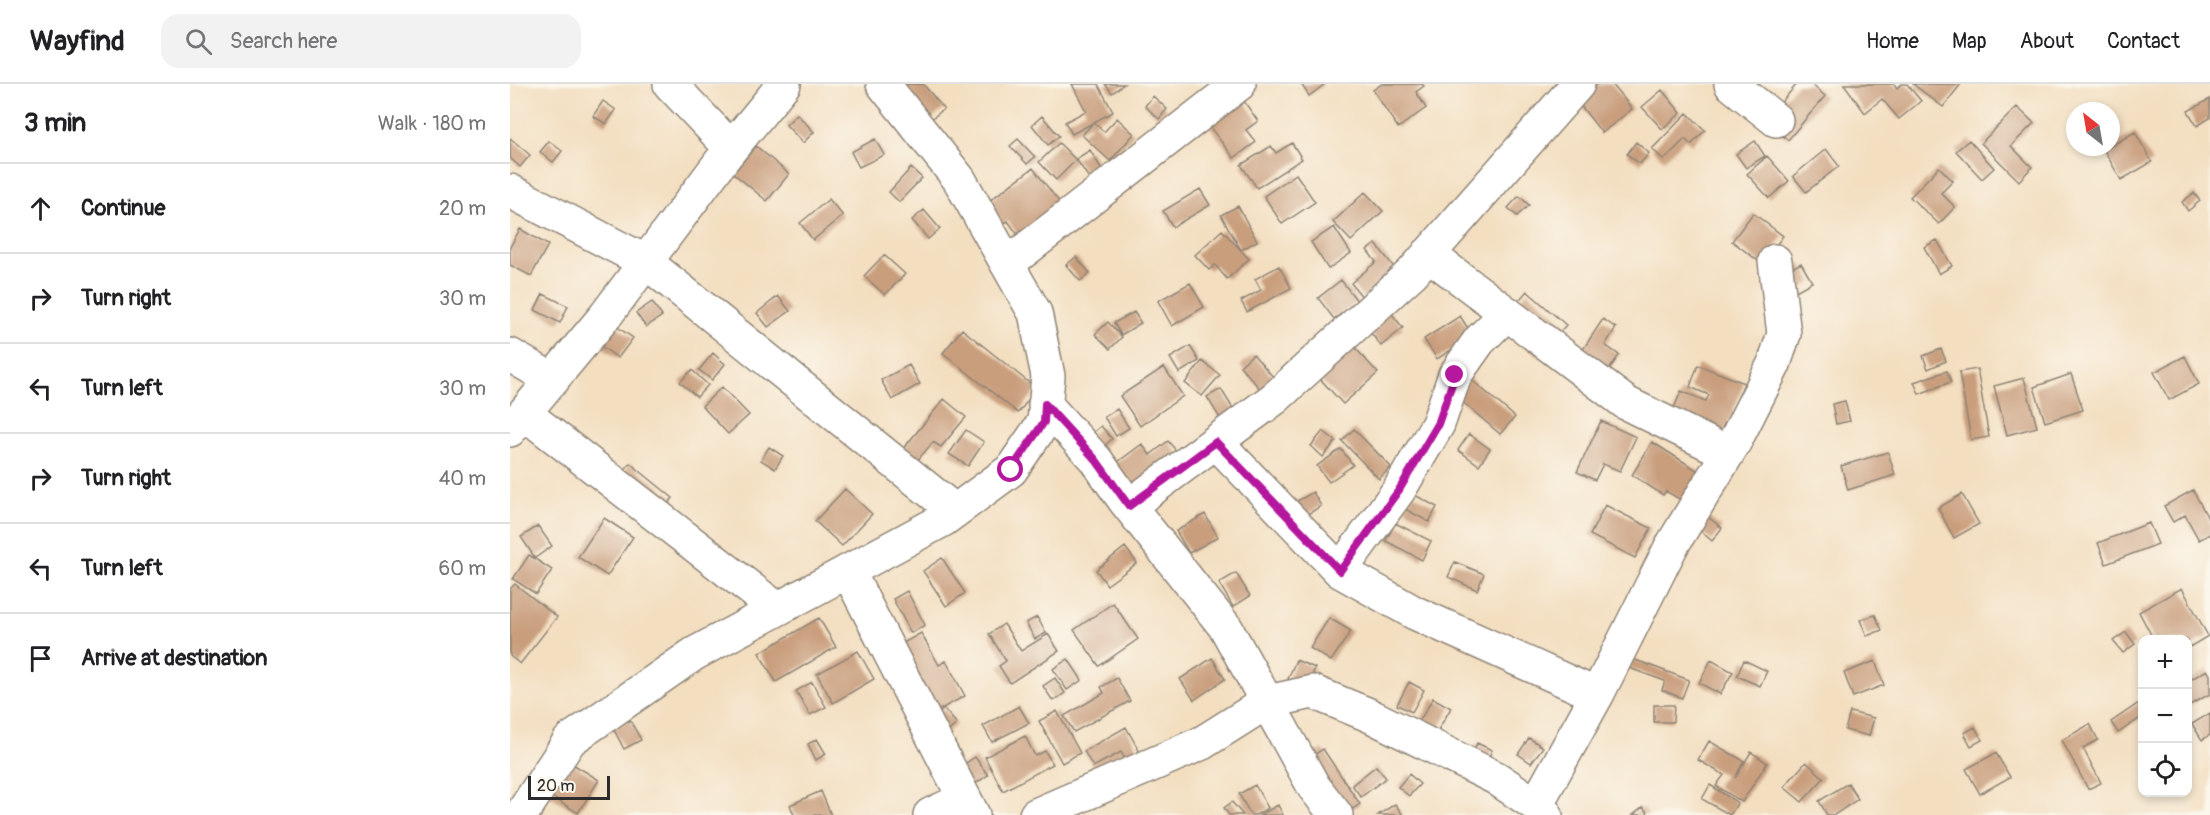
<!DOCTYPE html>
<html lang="en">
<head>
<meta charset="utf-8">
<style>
	:root { --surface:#fff; --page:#f2f2f2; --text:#202124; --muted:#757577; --line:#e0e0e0 }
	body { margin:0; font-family:Pangolin,sans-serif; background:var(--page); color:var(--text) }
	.controls { position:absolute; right:18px; bottom:18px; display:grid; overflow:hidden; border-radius:12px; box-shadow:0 3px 9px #0003 }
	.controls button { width:54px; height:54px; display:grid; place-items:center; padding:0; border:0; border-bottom:2px solid var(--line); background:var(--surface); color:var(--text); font:30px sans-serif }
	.compass { position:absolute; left:1556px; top:18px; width:54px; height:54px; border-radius:50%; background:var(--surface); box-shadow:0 3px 9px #0003; rotate:329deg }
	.scale { position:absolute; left:18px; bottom:15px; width:82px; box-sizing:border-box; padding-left:6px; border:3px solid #2b2b2b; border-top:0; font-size:16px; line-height:21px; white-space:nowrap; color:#2b2b2b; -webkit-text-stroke:4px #fbf7ec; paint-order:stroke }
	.stop { position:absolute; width:18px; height:18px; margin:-14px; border:4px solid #b5179e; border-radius:50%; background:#fff }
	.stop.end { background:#b5179e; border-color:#fff; box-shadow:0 2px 6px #0008 }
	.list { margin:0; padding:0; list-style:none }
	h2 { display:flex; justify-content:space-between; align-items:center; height:78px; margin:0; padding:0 24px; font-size:26px }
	h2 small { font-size:20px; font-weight:400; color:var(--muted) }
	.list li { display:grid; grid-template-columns:39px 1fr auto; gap:18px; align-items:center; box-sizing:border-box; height:90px; padding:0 24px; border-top:2px solid var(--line) }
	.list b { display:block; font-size:22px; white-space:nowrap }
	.list em { font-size:20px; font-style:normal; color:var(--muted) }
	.icon { flex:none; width:33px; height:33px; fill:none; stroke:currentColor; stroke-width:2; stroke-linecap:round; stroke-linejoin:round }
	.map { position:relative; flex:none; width:1700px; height:731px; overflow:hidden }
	header { display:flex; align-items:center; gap:36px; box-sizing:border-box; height:84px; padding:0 30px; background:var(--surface); border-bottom:2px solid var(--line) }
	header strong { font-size:28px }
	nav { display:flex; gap:33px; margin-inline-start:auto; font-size:21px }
	.search { width:420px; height:54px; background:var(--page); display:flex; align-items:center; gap:15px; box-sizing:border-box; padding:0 21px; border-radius:18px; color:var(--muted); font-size:22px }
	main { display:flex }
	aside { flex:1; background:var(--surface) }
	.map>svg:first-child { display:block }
</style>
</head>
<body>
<header>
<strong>Wayfind</strong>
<div class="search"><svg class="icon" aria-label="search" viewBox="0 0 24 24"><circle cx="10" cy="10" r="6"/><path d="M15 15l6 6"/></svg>Search here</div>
<nav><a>Home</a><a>Map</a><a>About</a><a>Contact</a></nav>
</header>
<main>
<aside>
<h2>3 min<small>Walk · 180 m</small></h2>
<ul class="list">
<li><svg class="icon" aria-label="ahead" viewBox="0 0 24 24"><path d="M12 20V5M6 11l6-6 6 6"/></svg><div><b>Continue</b></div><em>20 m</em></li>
<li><svg class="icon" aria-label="right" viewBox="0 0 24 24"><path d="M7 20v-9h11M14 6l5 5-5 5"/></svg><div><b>Turn right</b></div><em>30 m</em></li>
<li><svg class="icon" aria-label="left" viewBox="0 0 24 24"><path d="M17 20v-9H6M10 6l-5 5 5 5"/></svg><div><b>Turn left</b></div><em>30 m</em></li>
<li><svg class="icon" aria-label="right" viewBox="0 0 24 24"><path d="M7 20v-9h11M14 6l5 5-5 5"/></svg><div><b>Turn right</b></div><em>40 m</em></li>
<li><svg class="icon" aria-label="left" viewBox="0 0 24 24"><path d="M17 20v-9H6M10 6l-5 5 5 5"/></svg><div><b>Turn left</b></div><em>60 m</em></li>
<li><svg class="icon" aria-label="arrive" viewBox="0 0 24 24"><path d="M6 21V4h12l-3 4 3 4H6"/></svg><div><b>Arrive at destination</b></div></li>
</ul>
</aside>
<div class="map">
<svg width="1700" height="731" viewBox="0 0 1700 731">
	<rect width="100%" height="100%" fill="#fbf7ec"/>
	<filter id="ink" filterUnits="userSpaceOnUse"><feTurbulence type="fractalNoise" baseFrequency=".0167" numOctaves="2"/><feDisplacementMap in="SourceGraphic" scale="12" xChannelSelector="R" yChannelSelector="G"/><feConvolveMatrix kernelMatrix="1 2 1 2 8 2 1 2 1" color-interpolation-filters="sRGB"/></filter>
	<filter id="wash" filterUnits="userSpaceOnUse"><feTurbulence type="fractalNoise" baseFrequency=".008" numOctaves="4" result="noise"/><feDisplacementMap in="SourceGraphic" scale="24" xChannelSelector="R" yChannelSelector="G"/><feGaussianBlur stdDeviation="1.35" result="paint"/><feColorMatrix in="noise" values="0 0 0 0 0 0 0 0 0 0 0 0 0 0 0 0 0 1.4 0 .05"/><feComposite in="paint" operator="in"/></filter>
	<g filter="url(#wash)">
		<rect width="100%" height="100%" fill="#f3dec0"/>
		<g id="blocks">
			<path fill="#c99e7d" d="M370 0H413L434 25 407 46Z
				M562 0H588L603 28 584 38 594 48 607 34 624 50 600 77 572 51 583 39 562 50 555 38 576 27Z
				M595 0H614L602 9Z
				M791 0H815L799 12Z
				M872 0H912L914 2 906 8 916 24 888 44 863 6Z
				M1088 0H1102L1122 25 1092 49 1067 17Z
				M1287 0H1301L1315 12 1278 56 1255 37Z
				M1334 0H1384L1387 4 1392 0H1397L1411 17 1389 35 1372 15 1355 29Z
				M1403 0H1451L1433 23Z
				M1152 6 1171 29 1152 45 1132 23Z
				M643 12 657 25 649 35 635 22Z
				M1700 15V34L1687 42 1678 27Z
				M733 16 748 37 736 46 746 58 724 74 699 42Z
				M93 17 106 26 96 40 83 32Z
				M1507 23 1524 39 1501 62 1522 83 1509 97 1471 59Z
				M1177 29 1195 46 1181 61 1175 55 1154 76 1142 65Z
				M287 30 304 48 293 59 276 41Z
				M532 32 549 52 538 61 522 41Z
				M1625 48 1642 78 1611 96 1594 66Z
				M0 54 20 71 10 83 0 74Z
				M365 55 374 71 349 83 341 68Z
				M508 55 525 73 517 80 500 62Z
				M1459 56 1484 84 1472 95 1446 67Z
				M39 57 52 67 43 78 30 68Z
				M1245 57 1255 72 1236 84 1226 70Z
				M1126 58 1139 69 1130 80 1117 70Z
				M549 59 566 76 546 96 529 78Z
				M782 59 792 75 747 104 731 81 761 62 766 69Z
				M246 62 279 90 257 117 223 89Z
				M1316 65 1329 82 1296 108 1283 92Z
				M580 66 594 89 581 97 566 75Z
				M1257 72 1279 97 1259 114 1237 90Z
				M1429 83 1443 97 1431 109 1445 123 1429 140 1400 113Z
				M401 84 412 94 389 118 379 108Z
				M523 84 550 119 508 151 498 137 491 141 475 120Z
				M786 90 805 118 772 140 754 112Z
				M690 105 700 121 663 143 653 127Z
				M855 108 873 127 841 157 823 138Z
				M1684 109 1690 117 1678 127 1672 118Z
				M1009 112 1019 121 1007 132 998 124Z
				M319 115 333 132 303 156 290 139Z
				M728 122 747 157 731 166 711 131Z
				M414 126 430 145 418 155 402 136Z
				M1243 129 1273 152 1252 180 1222 157Z
				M824 143 841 169 818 185 801 158Z
				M10 145 38 161 21 192 0 181V163Z
				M712 146 739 175 717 195 705 181 699 186 685 171Z
				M1427 156 1442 182 1429 190 1414 163Z
				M866 160 887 187 853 214 841 199 866 178 857 166Z
				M374 171 395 190 375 211 354 192Z
				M566 173 580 189 570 197 556 181Z
				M1291 179 1302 198 1277 212 1267 192Z
				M769 182 781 204 737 228 731 217 751 206 745 195Z
				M831 196 848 218 824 235 808 214Z
				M680 199 694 223 662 242 648 217Z
				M1017 207 1056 241 1028 272 990 238Z
				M33 210 58 222 50 239 25 226Z
				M268 212 280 227 258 243 247 229Z
				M142 218 152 232 136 243 126 229Z
				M879 226 893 244 871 262 857 244Z
				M624 228 631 239 611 251 604 239Z
				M950 232 963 252 927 275 914 255Z
				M96 235 123 254 108 274 81 255Z
				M1093 235 1106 244 1095 261 1109 271 1087 304 1060 285Z
				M598 238 612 253 600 265 585 250Z
				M452 245 527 305 508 329 433 269Z
				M838 256 868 289 833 320 803 287Z
				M680 262 689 277 669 289 660 274Z
				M1431 265 1436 277 1418 285 1413 272Z
				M203 269 215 280 202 296 189 286Z
				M743 270 764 294 751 306 730 282Z
				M1675 272 1689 300 1659 316 1644 288Z
				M692 277 710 291 692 312 675 299Z
				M399 281 410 300 382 316 371 296Z
				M1188 281 1234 299 1209 363 1157 342 1171 307 1196 317 1199 311 1180 303Z
				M654 283 673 312 630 342 610 312Z
				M1467 285 1479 353 1461 356 1449 288Z
				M182 286 198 301 187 313 170 298Z
				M1437 287 1441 298 1409 310 1404 298Z
				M1561 290 1573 326 1535 338 1524 303Z
				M956 291 1005 333 990 350 941 308Z
				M1514 294 1527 343 1497 351 1484 302Z
				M212 303 239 331 218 350 192 322Z
				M711 305 725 328 711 336 697 313Z
				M434 315 456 333 431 363 423 358 407 377 393 365Z
				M1335 317 1340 337 1326 340 1322 320Z
				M607 325 619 344 606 352 594 333Z
				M1091 337 1126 353 1110 387 1093 380 1085 396 1067 388Z
				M591 342 602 355 591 365 580 351Z
				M844 345 881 383 869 395 832 357Z
				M456 346 474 358 458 382 439 370Z
				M813 347 826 357 813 373 801 362Z
				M959 350 980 365 969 381 948 366Z
				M658 357 672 374 622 412 601 383 632 360 640 371Z
				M1142 358 1193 390 1174 418 1156 407 1153 411 1122 391Z
				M259 363 273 372 265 385 251 376Z
				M831 365 843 381 819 398 807 382Z
				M1378 368 1385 391 1338 406 1331 382Z
				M120 379 163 414 145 436 102 402Z
				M335 405 362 430 332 462 305 437Z
				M1683 406 1700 438V450L1689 456 1675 431 1663 438 1654 422Z
				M803 408 811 422 790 435 782 420Z
				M903 410 927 423 919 438 895 425Z
				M1452 410 1469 440 1444 454 1428 424Z
				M1095 421 1141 444 1125 474 1080 451Z
				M695 430 708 453 679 469 666 447Z
				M1197 432 1212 444 1202 457 1187 444Z
				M94 434 123 453 97 492 68 473Z
				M885 439 921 457 912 476 876 457Z
				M1639 439 1648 460 1596 480 1588 459Z
				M28 442 42 462 25 474 11 453Z
				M615 463 627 479 597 501 586 486Z
				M19 471 42 486 26 510 3 495Z
				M432 474 455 509 436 522 413 487Z
				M945 478 974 490 967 506 938 493Z
				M726 489 740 512 723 523 709 499Z
				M5 500 47 533 10 580 0 572V505Z
				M1672 504 1698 552 1678 564V556H1644L1629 528Z
				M397 507 415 541 401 549 383 515Z
				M603 519 628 555 589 582 564 546Z
				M1365 531 1372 546 1357 552 1350 536Z
				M527 533 536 549 525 555 516 539Z
				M309 534 326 563 266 598 249 569Z
				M819 534 841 547 821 577 800 564Z
				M494 540 511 567 538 550 549 567 500 599 489 582 496 577 479 550Z
				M1616 548 1625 560 1613 569 1603 557Z
				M411 549 429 581 436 577 455 612 416 633 377 568Z
				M348 567 364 595 323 619 307 590Z
				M702 574 715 595 684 616 670 595Z
				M558 575 572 596 557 606 543 585Z
				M1123 575 1179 596 1172 614 1152 606 1155 597 1119 584Z
				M786 576 805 584 795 610 775 602Z
				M1201 576 1223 588 1210 610 1189 599Z
				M1234 576 1257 587 1250 602 1227 592Z
				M1365 577 1374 601 1343 613 1334 589Z
				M1697 586 1700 591V610L1678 622V597Z
				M545 594 555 609 543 617 533 602Z
				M607 594 620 617 564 648 554 632 594 609 591 603Z
				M302 598 316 623 300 631 286 607Z
				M899 598 914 606 902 628 887 621Z
				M923 614 941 624 924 653 906 643Z
				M1632 617V633L1608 649 1601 638Z
				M1144 621H1164L1163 638H1144Z
				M509 622 519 639 482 658 473 642Z
				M434 625 447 640 436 649 423 634Z
				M547 627 570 669 552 679 529 637Z
				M1340 628 1364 634 1359 652 1335 646Z
				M1700 629V651L1692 656 1682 640Z
				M120 636 131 656 114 665 103 644Z
				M1580 640 1588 656 1573 664 1591 699 1578 705 1552 656Z
				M616 643 638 683 624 691 611 668 583 683 574 667Z
				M1465 643 1472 656 1461 662 1454 649Z
				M515 652 525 672 535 667 543 680 493 707 475 673Z
				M1019 654 1033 663 1021 679 1008 670Z
				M307 655 316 670 306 676 298 660Z
				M1199 657 1234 677 1225 694 1241 668 1257 679 1232 718 1206 702 1214 691 1188 676Z
				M967 659 982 666 975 682 960 674Z
				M813 665 850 720 834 731 791 679Z
				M1486 669 1500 693 1470 710 1456 685Z
				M465 673 478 691 444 714 431 696Z
				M1296 678 1314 694 1292 718 1274 703Z
				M61 679 89 696 68 729 40 712Z
				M866 682 876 694 851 713 842 701Z
				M899 690 910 700 899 712 888 703Z
				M1338 699 1348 715 1324 731H1317L1309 717Z
				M745 701 758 724 746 731H741L729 710Z
				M1200 701 1228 719 1220 731 1192 715Z
				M311 707 321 731H284L280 721Z
				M722 718 733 731H719L714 724Z
				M885 720 893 731H868Z
				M768 721 773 731H750Z
				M1133 723 1139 731H1123Z"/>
		</g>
	</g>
	<g filter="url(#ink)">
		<use href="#blocks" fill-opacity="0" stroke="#8f8476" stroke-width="1.5"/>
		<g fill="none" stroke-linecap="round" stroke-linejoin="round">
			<g stroke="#8f8476" stroke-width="36">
				<path id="minor" d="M160 0 221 64
					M1221 0 1266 36
					M0 107 136 178 445 427
					M918 170 1116 319 1218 369
					M497 180 729 0
					M0 271 43 296
					M535 320 586 376 615 417 716 544 804 703 826 731
					M14 329 267 525
					M0 346 96 231 215 72 274 0
					M706 358 830 487 905 529 1087 611
					M619 422 765 314 902 189 1068 0
					M338 487 463 731
					M830 487 889 406 928 340 945 291 969 257 997 229
					M1026 721 1087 611 1161 463 1224 359 1264 280 1274 250 1265 177
					M11 731 60 656 184 570 433 436 501 386 534 338 538 292 525 229 449 95 373 0
					M420 731 454 715
					M526 731 692 659 757 618 803 608 859 631 986 694 1026 721 1036 731"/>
			</g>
			<use href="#minor" stroke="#fff" stroke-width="33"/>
		</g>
	</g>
	<g fill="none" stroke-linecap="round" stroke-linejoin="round" filter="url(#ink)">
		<path stroke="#b5179e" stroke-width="8" d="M501 386 534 338 535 320 586 376 619 422 706 358 830 487 889 406 928 340 945 291"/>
	</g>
</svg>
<div class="controls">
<button>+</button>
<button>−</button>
<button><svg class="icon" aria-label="locate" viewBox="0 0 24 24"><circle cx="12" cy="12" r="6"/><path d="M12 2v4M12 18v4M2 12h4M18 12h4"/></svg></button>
</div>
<svg class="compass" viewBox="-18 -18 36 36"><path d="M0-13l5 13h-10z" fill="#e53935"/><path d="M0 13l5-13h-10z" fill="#757577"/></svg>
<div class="scale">20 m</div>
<div class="stop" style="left:501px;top:386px"></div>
<div class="stop end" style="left:945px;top:291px"></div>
</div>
</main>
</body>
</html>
